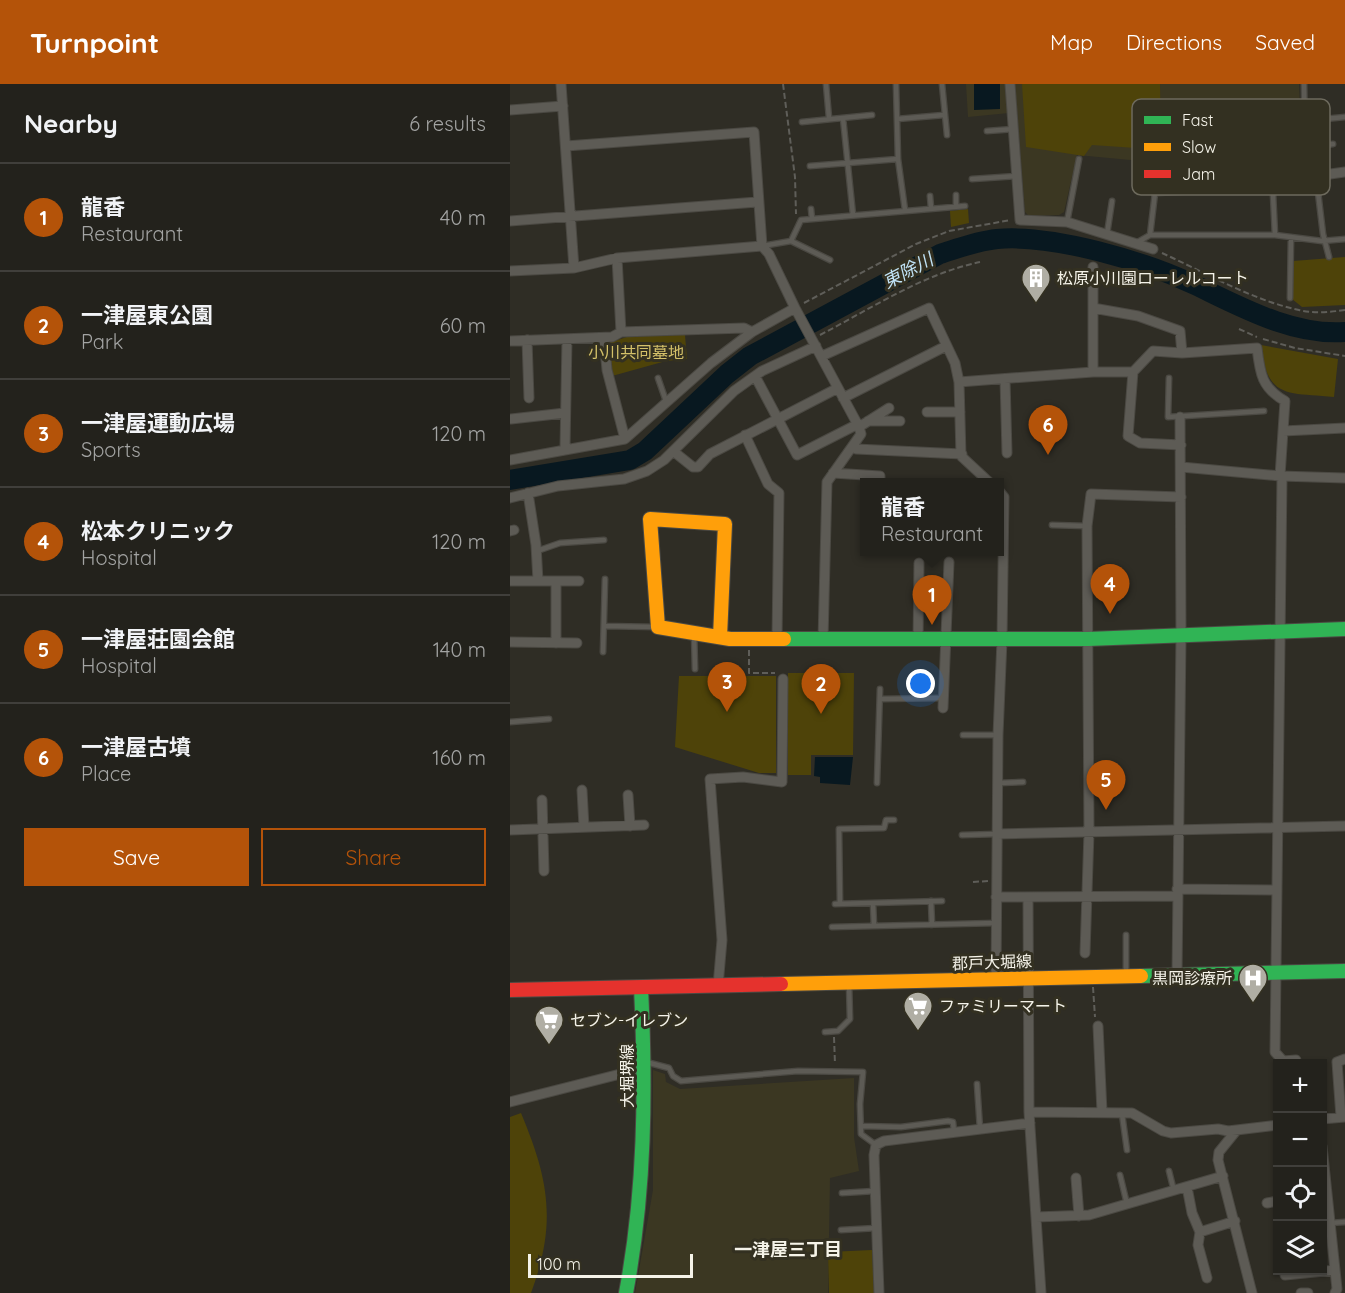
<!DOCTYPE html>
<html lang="en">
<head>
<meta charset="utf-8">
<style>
	:root { --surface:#23221c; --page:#2b2a25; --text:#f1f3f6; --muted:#a3a4a3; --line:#403f3b; --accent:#b45309 }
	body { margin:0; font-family:Quicksand,"Noto Sans JP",sans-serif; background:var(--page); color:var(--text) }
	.controls { position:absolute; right:18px; bottom:18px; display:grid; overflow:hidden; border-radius:0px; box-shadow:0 2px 4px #0004 }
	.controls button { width:54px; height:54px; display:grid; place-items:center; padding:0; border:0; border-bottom:2px solid var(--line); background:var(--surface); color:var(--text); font:30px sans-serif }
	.scale { position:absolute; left:18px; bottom:15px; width:165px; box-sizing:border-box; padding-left:6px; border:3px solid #f5f3e9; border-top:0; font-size:16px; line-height:21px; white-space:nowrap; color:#f5f3e9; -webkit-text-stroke:4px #333021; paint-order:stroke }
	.you { position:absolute; left:411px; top:600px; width:21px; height:21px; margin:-15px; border:4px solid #fff; border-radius:50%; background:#1a73e8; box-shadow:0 0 0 9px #1a73e833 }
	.badge { display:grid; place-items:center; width:39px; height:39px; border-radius:50%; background:var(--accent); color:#fff; font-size:20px; font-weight:700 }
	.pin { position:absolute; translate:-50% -50px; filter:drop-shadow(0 2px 3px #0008) }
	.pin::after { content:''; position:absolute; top:32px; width:21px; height:18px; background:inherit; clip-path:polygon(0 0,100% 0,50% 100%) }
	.popup { position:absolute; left:350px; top:394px; width:144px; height:78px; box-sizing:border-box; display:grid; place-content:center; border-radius:0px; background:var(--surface); filter:drop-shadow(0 2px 4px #0005); font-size:20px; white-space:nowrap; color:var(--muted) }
	.popup b { font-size:22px; color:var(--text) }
	.popup::after { content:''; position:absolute; left:50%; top:100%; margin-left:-12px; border:12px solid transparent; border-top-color:var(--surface) }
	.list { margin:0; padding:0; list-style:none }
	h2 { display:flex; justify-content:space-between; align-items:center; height:78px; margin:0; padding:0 24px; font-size:26px }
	h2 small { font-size:20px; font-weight:400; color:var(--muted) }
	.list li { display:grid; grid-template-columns:39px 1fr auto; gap:18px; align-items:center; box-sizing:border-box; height:108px; padding:0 24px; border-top:2px solid var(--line) }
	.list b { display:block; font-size:22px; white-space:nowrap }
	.list p { margin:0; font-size:20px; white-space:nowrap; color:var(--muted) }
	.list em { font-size:20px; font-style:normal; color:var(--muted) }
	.actions { display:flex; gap:12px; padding:18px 24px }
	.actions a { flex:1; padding:14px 0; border:2px solid var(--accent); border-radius:0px; text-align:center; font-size:21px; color:var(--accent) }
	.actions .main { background:var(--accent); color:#fff }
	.icon { flex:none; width:33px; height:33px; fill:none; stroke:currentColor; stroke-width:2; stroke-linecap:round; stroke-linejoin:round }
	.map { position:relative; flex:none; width:835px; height:1209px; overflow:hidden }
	header { display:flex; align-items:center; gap:36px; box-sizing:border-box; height:84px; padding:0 30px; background:var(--accent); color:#fff }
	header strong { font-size:28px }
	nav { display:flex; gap:33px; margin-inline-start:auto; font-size:21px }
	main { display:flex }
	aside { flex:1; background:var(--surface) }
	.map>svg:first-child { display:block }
</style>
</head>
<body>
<header>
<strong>Turnpoint</strong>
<nav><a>Map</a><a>Directions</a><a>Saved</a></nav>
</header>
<main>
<aside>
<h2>Nearby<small>6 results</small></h2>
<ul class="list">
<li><span class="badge">1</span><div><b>龍香</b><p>Restaurant</p></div><em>40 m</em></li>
<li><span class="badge">2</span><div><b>一津屋東公園</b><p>Park</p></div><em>60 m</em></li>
<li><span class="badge">3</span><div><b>一津屋運動広場</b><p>Sports</p></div><em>120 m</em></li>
<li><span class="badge">4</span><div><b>松本クリニック</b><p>Hospital</p></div><em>120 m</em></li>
<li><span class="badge">5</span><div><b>一津屋荘園会館</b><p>Hospital</p></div><em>140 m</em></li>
<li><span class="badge">6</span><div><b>一津屋古墳</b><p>Place</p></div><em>160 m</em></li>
</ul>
<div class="actions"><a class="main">Save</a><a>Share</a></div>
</aside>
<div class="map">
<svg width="835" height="1209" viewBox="0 0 835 1209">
	<rect width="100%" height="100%" fill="#2f2d25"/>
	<path fill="#3b3722" d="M456 0H497L499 29 458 33Z
		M505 0H789L792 74 777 76V83H771V109L727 111 712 108 710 77 642 78 567 71 554 128 549 131 519 132 515 128Z
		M143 986 155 990 156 998 170 1005 344 994V1053L349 1087 320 1094 318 1209H125L143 1106Z"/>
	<path fill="#4e4309" d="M512 0H650L651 56 704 54 700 69 582 61 574 72 516 63Z
		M458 125 459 139 441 143 440 127Z
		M835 173V221L792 223 782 215 783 177Z
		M123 251H175L177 275 156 277 102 292 98 259Z
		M751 261 828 275 824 313C778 308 757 316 751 261Z
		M278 589H344L343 671H301V691H278Z
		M169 592H266V689H249L165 663Z
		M11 1029C39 1096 47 1139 21 1209H0V1033Z
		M362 1166 364 1209H319L318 1168Z"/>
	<path fill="#081820" d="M464 0H490V25L464 26Z
		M305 673H343L340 701 310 699V693L304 692Z"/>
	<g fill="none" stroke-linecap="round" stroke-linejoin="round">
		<path stroke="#081820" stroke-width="20" d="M0 396 120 376 135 367 217 290 240 272 430 170C449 164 467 157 487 155 543 150 634 177 685 201 731 223 783 252 835 248"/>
		<g stroke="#4b4943" stroke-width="7">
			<path id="lane" d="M316 0 319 34
				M386 0 388 75 395 126
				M432 0 437 51
				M794 0 795 57 805 83 813 150 819 173
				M333 34 343 131
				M387 35 434 31
				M794 37 835 33
				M292 38 362 31
				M477 47 504 45
				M799 67 807 62 823 60
				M300 82 388 75
				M462 95 507 92
				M763 110 765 151
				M446 111V122
				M420 112 421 124
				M301 125 302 135
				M557 138 569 75
				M597 150 602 117
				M640 151 645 109 687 107
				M281 157 320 176
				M626 159 640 151H765L812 157 835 155
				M252 162 281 157 291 136 455 122
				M780 214 781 153
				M148 294 156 317
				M659 294 658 333 754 327
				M542 441 577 442
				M27 467 50 459 94 456
				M94 542 146 543
				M184 548 185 585
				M93 568 95 495
				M370 615 433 614
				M0 638 39 635
				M453 651H488
				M367 699 370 605
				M489 699 513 698
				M452 751 487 750
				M421 817 422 841
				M363 819 364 842
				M325 820 432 817
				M330 820 329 745 374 744 376 736H384
				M322 843 486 839
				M616 890V851
				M315 948 328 947 340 935 339 899
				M136 978 159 984 163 992 171 997 288 987 353 988 350 1020 351 1050 366 1061
				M467 1000 470 1045
				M612 1030 617 1066
				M351 1042 391 1043 438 1037 443 1038 444 1048
				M659 1087 664 1107
				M610 1091 617 1120
				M332 1109 365 1107
				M820 1139 835 1138
				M331 1146 367 1144"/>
		</g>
		<g stroke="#4b4943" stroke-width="11">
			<path id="street" d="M51 0 64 184
				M500 0 510 136 557 138 643 165
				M0 26 53 22
				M56 62 244 48 252 162 259 170 285 224 349 343 351 350 317 398 313 556
				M806 92 835 88
				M0 137 247 118
				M107 174 111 248
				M583 183V288
				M0 187 64 184 107 174 252 162
				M583 224 628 232 670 247 672 269
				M94 254 97 286 115 355
				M17 256 19 314
				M0 257 102 253 111 248 234 244 242 248
				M312 272 419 224 445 279 449 298 451 372 479 398
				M245 292 287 371 348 340
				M495 295 497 369
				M449 298 583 288H623
				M333 314 436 262
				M417 328H450
				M1 335 55 329
				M358 337H390
				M349 343 379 324
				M773 347 835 344
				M235 351 258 400 269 409 267 555
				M671 361 630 359 618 352 623 288 643 267 672 269 747 264C750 290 752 304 775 317L770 392
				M55 364 57 255
				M346 365 452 370
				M163 367 183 383H188L200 370 328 304
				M0 376 115 355 201 279 242 248 285 224
				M671 383 770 392 835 394
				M323 389 370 392V398
				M772 392 765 968 773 977 786 976V980
				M18 409 26 461 28 497
				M0 414 48 402 114 395 137 387 154 376 224 307 252 287 306 262
				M0 447 4 446
				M0 497H69
				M408 557 409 479
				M0 558 67 559
				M46 559V497
				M433 624 439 478
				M72 706 74 743
				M118 711 120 742
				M32 716 34 787
				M0 746 134 741
				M487 750 835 742
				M667 805 766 806
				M486 813 666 812
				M518 813 519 1028 531 1209
				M575 869 579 748 577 442 581 410 671 413
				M667 891 671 552 670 333
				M486 894 488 651 492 556 494 413 490 408
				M208 902 212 856 200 695 233 693 272 698 273 595
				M588 942 592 1028
				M0 1018 134 984
				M519 1028 622 1029 653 1047 661 1049 708 1045 718 1047 768 1041
				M831 1033 827 978 835 975
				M812 1035 835 1033
				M726 1047 709 1068 708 1076 742 1209
				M812 1062 827 1205 825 1209
				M566 1094 569 1132
				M677 1103 682 1129 690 1148 688 1161 697 1194
				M757 1119 768 1117
				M526 1133 579 1131 713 1092
				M690 1148 725 1137
				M775 1186V1191L825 1186
				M369 1209 364 1071 366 1061 374 1057 520 1039
				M791 1209H798"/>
		</g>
		<g stroke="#4b4943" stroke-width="16">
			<path id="fast" d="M274 555H578L835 545
				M631 892 835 887
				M116 1209C135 1108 136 1007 131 904"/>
		</g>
		<g stroke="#4b4943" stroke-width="16">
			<path id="slow" d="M210 553 215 440 140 435 148 543 220 555H274
				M271 900 631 892"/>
		</g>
		<g stroke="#4b4943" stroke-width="16">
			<path id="jam" d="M0 906 271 900"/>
		</g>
		<path stroke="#5f5e59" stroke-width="2" stroke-dasharray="6 3" stroke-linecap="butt" d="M273 0 285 93 286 130
			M652 169C696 189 742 216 789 226 804 230 820 228 835 226
			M294 219 406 160 439 147 501 136
			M729 245 747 253
			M310 251C362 224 413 190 470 178
			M753 255 785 264 835 272
			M239 566V589H265
			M463 798 478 797
			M583 903 585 933
			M324 953 325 980"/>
		<use href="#lane" stroke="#5d5b55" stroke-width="4.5"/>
		<use href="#street" stroke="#5d5b55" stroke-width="9"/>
		<use href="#fast" stroke="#30b455" stroke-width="14"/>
		<use href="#slow" stroke="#ff9f0a" stroke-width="14"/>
		<use href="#jam" stroke="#e5322d" stroke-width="14"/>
	</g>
	<defs>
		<g id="building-pin" transform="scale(1.5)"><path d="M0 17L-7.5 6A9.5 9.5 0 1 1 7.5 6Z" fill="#b0aea4" stroke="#333021"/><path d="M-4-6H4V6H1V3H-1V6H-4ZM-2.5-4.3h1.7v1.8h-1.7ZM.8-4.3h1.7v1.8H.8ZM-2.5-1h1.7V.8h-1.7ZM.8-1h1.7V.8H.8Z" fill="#fff"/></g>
		<g id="hospital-pin" transform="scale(1.5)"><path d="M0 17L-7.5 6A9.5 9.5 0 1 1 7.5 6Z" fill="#b0aea4" stroke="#333021"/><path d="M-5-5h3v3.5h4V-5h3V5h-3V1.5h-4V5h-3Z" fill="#fff"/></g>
		<g id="supermarket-pin" transform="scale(1.5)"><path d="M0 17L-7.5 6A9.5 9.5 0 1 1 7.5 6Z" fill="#b0aea4" stroke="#333021"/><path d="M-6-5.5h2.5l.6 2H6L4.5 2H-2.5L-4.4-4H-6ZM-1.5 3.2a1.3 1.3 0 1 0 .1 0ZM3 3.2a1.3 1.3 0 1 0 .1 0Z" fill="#fff"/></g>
	</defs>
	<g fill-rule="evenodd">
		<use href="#building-pin" x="526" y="194"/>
		<use href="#hospital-pin" x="743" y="894"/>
		<use href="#supermarket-pin" x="408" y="922"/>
		<use href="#supermarket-pin" x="39" y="936"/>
	</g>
	<g text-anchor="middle" stroke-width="6" stroke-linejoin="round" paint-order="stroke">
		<g font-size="16" fill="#f5f3e9" stroke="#333021" text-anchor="start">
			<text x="547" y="200">松原小川園ローレルコート</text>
			<text x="722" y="900" text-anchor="end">黒岡診療所</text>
			<text x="429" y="928">ファミリーマート</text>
			<text x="60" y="942">セブン-イレブン</text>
		</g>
		<g font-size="16" fill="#d4c169" stroke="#333021">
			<text x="126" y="274">小川共同墓地</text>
		</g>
		<g font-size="16" fill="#f5f3e9" stroke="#333021">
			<text transform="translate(482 878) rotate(-2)" y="6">郡戸大堀線</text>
			<text transform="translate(117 992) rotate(-90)" y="6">大堀堺線</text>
		</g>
		<g font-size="18" font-style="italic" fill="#c1e3f6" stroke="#333021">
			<text transform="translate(398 187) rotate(-28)" y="6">東除川</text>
		</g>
		<g font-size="18" font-weight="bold" fill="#f5f3e9" stroke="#333021">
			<text x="278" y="1172">一津屋三丁目</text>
		</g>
	</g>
	<rect x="622" y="15" width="198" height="96" rx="9" fill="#333021" stroke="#6d6a5d" stroke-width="1.5"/>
	<rect x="634" y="32" width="27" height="8" fill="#30b455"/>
	<rect x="634" y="59" width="27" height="8" fill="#ff9f0a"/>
	<rect x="634" y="86" width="27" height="8" fill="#e5322d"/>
	<g font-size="16" fill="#f5f3e9">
		<text x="672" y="42">Fast</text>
		<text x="672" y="69">Slow</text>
		<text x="672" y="96">Jam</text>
	</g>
</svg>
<div class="controls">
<button>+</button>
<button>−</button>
<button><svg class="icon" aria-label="locate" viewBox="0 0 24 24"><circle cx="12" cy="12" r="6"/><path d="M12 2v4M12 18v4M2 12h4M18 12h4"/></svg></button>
<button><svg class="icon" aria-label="layers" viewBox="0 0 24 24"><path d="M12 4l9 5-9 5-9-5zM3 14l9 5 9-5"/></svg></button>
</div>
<div class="scale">100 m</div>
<div class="you"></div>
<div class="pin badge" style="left:422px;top:541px">1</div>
<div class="popup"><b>龍香</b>Restaurant</div>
<div class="pin badge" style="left:311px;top:630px">2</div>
<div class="pin badge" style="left:217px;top:628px">3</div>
<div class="pin badge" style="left:600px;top:530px">4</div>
<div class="pin badge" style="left:596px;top:726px">5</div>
<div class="pin badge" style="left:538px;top:371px">6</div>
</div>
</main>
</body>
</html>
